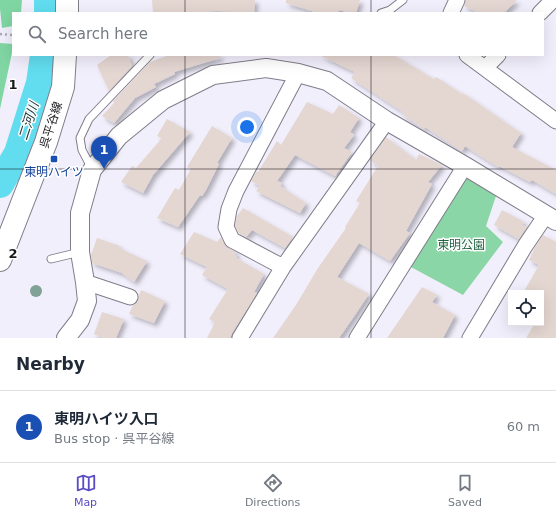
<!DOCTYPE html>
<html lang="en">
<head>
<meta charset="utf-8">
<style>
	:root { --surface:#fff; --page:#f6f6f7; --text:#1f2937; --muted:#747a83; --line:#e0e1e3; --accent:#5a4cc4 }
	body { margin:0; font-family:"DejaVu Sans","Noto Sans JP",sans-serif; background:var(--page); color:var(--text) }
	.controls { position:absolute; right:12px; bottom:12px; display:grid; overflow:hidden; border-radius:0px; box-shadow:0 4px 16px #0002 }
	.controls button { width:36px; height:36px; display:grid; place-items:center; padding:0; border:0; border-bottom:1px solid var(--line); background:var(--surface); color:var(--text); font:20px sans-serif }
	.you { position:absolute; left:247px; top:127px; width:14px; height:14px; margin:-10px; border:3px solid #fff; border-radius:50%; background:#1a73e8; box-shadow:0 0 0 6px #1a73e833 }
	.badge { display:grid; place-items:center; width:26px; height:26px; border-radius:50%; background:var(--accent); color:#fff; font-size:13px; font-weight:700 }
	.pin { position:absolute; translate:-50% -33px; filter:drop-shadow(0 1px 2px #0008) }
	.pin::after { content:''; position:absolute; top:21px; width:14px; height:12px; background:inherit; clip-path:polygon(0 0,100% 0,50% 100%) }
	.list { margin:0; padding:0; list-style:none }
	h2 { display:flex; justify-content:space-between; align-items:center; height:52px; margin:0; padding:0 16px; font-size:17px }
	h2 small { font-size:13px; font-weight:400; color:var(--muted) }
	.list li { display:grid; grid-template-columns:26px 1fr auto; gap:12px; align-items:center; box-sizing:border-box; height:72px; padding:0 16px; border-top:1px solid var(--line) }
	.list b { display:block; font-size:15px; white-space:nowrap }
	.list p { margin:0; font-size:13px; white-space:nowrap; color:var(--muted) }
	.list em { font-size:13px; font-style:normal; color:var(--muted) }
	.icon { flex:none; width:22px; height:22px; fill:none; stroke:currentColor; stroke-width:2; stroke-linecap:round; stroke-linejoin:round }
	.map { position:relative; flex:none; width:556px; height:338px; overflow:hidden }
	.search { position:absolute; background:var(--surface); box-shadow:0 4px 16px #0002; left:12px; right:12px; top:12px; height:44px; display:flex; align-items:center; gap:10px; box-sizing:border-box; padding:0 14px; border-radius:0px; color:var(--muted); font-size:15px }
	.sheet { height:124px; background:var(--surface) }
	nav { display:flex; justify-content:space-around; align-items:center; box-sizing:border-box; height:56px; border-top:1px solid var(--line); background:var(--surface); font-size:11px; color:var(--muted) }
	nav a { display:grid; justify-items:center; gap:2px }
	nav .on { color:var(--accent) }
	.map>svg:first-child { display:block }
</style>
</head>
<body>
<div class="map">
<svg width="556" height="338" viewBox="0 0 556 338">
	<defs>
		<filter id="shadow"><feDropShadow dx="3.5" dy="3.5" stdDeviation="2" flood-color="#0004"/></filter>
	</defs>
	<rect width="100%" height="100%" fill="#f2effc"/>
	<path fill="#8ad6a7" d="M466 177 496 196 486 226 503 242 463 295 409 266Z"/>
	<path fill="#80d6a3" d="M0 0H22L21 13H13V26L2 28 0 9Z
		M0 43 13 44V48L0 109Z"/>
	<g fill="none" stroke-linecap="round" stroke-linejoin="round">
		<path stroke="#61ddef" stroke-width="28" d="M48 13V0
			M0 184 18 153 40 83 44 55"/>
	</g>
	<path fill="#e4d6d1" filter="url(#shadow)" d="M152 0H255L254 13 216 11 198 13H153Z
		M286 0H360L356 13H352L339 10 338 13H318L286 3Z
		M466 0H517L504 13H479L464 6Z
		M111 55H128L132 66 109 91 97 65Z
		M169 55H220V58L174 72 175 74 154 84 156 87 135 98 114 123 102 116 114 103 113 101 150 62Z
		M319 55H394L434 79 436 77 462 94 463 93 521 133 512 147 556 170V194L532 180 530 182 499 166 498 167 465 146 462 151 425 127 424 129 402 114 403 112 351 78 355 72Z
		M307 102 333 114 339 105 359 118 350 132 354 135 344 148 352 152 335 176 295 155 277 181 282 183 280 186 306 203 300 213 256 191 260 186 251 181 257 171 258 172 277 141 281 145Z
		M167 119 190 132 153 175 143 193 121 182 132 166 136 168 162 138 157 136Z
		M212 126 232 138 217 163 219 164 206 190 202 196 200 195 178 227 157 218 175 188 179 190 191 169 187 167Z
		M386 137 416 160 419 154 442 165 428 182 432 184 406 231 410 233 390 261 359 243 337 277 369 294 355 315 339 338H273L296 305 318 268 346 228 345 227 360 203 356 201 378 166 370 160Z
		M243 208 293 237 285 248 252 230 246 237 239 233 235 226 237 216Z
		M502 210 524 222 522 225 527 227 519 239 494 225Z
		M194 232 217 242 221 237 224 244 227 248 236 252 234 255 237 256 236 258 264 274 254 292 257 293 232 333 230 338H207L215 322 209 319 228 289 202 275 207 267 180 254Z
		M543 235 556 242V338H526L535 323H541V293H523L539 265 529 260 535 247Z
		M97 238 120 246 119 248 147 261 134 282 122 273 92 263 91 255Z
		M422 287 437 295 432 302 455 315 443 338H387Z
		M141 290 165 301 154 323 129 314 133 305 136 303 138 300 139 295Z
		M102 312 124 319 116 338H103L94 334Z"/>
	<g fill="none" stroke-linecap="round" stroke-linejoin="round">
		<g stroke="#807d89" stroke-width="9">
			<path id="service" d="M381 13 390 10 403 0
				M92 169 82 150 80 138 89 119 150 55
				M51 259 80 252"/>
		</g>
		<g stroke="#807d89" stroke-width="17">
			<path id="minor" d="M451 13 457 0
				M540 13 553 0
				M467 55 556 121
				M485 68 498 55
				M283 267 232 240 226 227 229 209 236 191 298 73
				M85 282 130 297
				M240 338 283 267 387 121
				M357 338 465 166
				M470 338 525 246 546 215"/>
		</g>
		<g stroke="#807d89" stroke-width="20">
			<path id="tertiary" d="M66 338 80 320 87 301 85 282 80 252V213L92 170 119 136 163 100 213 75 266 68 298 73 327 81 387 121 465 166 556 221"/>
		</g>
		<g stroke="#807d89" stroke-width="24">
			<path id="primary" d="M67 13V0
				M0 260 46 142 63 87 65 55"/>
		</g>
		<path stroke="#aaa8b2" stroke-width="2.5" stroke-dasharray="2 3" stroke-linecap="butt" d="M0 34 13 35"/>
		<use href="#service" stroke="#fff" stroke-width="7"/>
		<use href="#minor" stroke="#fff" stroke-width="15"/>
		<use href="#tertiary" stroke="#fff" stroke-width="18"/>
		<use href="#primary" stroke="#fff" stroke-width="22"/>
	</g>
	<circle fill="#80a195" cx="36" cy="291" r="6"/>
	<path fill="none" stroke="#19181c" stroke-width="1" stroke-opacity="0.55" d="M185 0V13M371 0V13M185 55V338M371 55V338M0 169H556"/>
	<rect fill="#1a4fb4" stroke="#fff" stroke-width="1.5" x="50" y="155" width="8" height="8" rx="2"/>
	<g text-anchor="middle" stroke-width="3" stroke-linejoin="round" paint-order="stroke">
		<g font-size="12" fill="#19181c" stroke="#fff">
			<text transform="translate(51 125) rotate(-72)" y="4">呉平谷線</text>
		</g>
		<g font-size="12" fill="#164399" stroke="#fff">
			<text x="54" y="176">東明ハイツ</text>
		</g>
		<g font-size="12" fill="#236240" stroke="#fff">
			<text x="461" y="249">東明公園</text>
		</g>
		<g font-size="13" font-style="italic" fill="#1a3033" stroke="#fff">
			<text transform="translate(28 121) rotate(-72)" y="5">二河川</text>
		</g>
	</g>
	<g font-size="13" text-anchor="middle" font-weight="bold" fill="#19181c" stroke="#fff" stroke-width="3" stroke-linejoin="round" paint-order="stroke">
		<text x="13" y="89">1</text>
		<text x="13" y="258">2</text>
	</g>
</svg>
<div class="controls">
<button><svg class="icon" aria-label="locate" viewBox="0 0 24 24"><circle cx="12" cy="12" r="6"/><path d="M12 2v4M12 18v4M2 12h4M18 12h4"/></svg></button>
</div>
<div class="you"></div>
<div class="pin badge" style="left:104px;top:169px;background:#1a4fb4">1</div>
<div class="search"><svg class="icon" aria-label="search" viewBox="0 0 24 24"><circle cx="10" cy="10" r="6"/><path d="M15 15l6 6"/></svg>Search here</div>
</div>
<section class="sheet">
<h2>Nearby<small></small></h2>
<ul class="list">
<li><span class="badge" style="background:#1a4fb4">1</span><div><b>東明ハイツ入口</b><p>Bus stop · 呉平谷線</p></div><em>60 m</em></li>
</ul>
</section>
<nav>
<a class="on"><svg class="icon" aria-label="map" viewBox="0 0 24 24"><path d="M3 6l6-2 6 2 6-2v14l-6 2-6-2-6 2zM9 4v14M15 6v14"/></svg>Map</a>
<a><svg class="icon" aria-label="directions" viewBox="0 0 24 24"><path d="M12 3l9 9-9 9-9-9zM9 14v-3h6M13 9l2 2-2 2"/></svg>Directions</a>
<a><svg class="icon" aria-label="saved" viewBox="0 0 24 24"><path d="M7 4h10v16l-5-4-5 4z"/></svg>Saved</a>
</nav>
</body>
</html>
